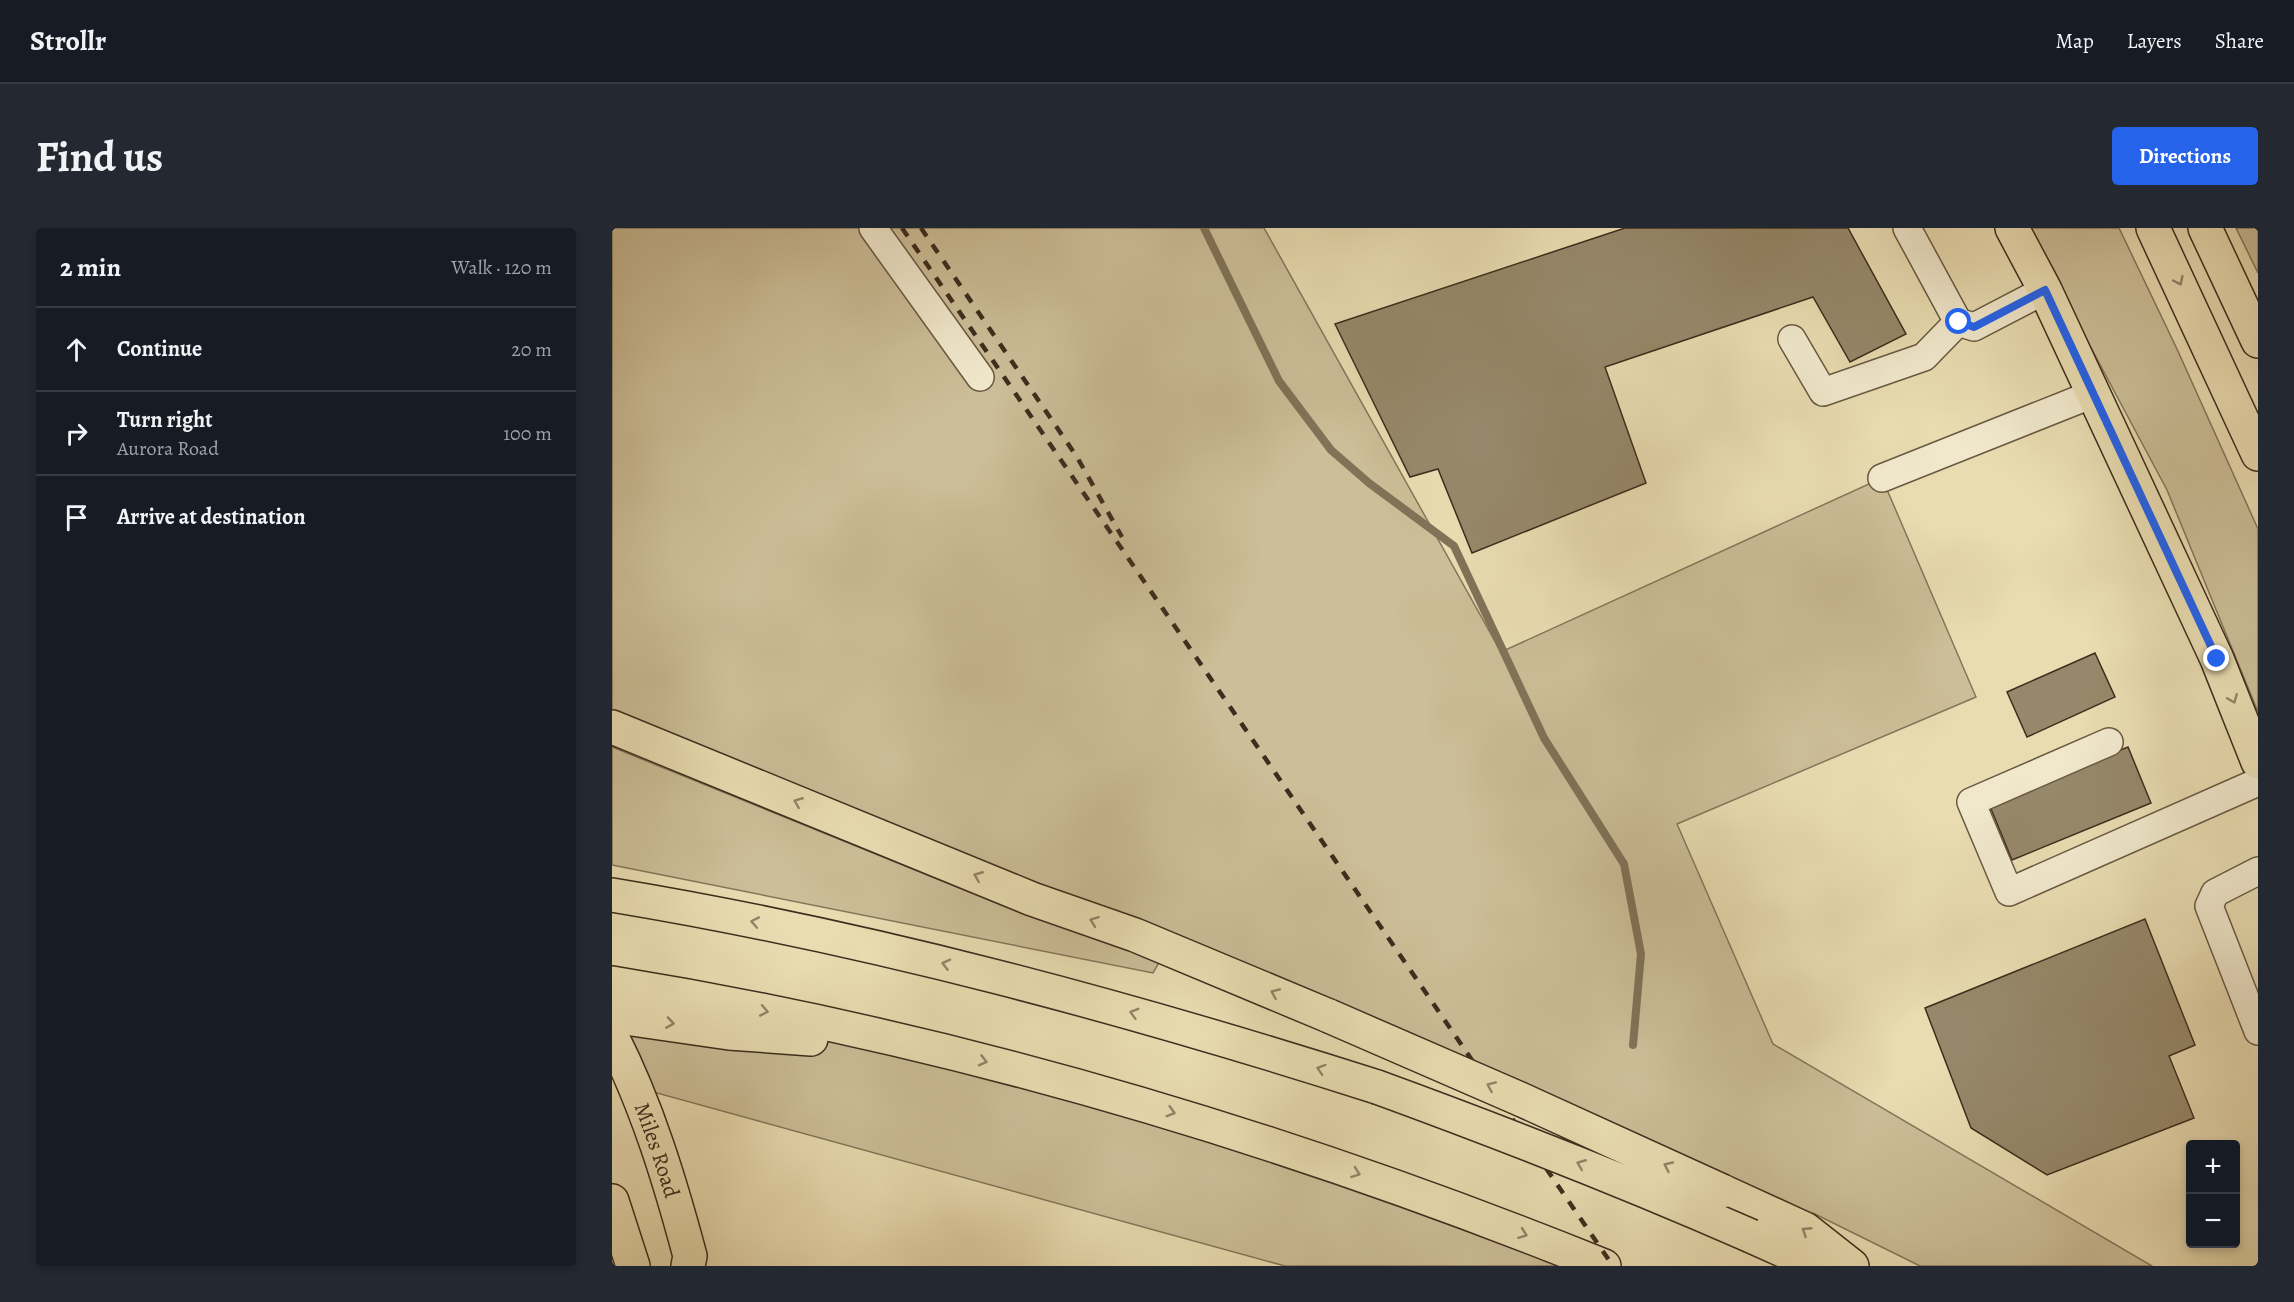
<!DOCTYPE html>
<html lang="en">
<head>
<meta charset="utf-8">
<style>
	:root { --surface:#171b24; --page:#242831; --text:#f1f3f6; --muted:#9ea1a6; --line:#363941; --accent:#2563eb }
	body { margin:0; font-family:Alegreya,serif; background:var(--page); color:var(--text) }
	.controls { position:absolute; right:18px; bottom:18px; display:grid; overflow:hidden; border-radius:6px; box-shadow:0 3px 9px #0003 }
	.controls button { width:54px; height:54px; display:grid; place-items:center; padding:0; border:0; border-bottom:2px solid var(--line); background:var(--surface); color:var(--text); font:30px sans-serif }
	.stop { position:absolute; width:18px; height:18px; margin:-14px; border:4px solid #2563eb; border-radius:50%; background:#fff }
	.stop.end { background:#2563eb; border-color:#fff; box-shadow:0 2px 6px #0008 }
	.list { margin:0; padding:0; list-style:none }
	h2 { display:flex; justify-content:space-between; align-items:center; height:78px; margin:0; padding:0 24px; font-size:26px }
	h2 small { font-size:20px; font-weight:400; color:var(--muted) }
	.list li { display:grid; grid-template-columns:39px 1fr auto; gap:18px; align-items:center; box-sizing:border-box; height:84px; padding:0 24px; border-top:2px solid var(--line) }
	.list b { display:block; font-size:22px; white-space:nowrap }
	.list p { margin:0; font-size:20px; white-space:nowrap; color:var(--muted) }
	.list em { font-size:20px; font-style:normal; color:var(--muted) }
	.icon { flex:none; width:33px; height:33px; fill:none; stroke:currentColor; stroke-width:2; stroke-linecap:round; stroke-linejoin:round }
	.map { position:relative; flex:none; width:1646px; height:1038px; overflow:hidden; border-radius:6px }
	header { display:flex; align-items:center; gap:36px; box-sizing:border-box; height:84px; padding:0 30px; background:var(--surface); border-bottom:2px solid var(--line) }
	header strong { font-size:28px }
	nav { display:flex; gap:33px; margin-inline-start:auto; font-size:21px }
	.intro { display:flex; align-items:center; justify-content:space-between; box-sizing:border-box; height:144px; padding:0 36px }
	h1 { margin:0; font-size:42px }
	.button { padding:15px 27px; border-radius:6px; background:var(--accent); color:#fff; font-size:21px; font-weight:700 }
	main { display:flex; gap:36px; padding:0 36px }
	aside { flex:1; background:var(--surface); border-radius:6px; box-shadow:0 3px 9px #0003 }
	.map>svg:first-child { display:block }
</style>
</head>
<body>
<header>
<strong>Strollr</strong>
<nav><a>Map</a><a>Layers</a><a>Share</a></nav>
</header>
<div class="intro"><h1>Find us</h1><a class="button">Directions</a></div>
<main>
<aside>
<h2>2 min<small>Walk · 120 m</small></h2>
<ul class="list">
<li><svg class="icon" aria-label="ahead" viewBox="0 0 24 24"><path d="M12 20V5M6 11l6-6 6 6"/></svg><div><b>Continue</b></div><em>20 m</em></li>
<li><svg class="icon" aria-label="right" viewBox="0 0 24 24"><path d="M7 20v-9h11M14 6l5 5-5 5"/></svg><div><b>Turn right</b><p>Aurora Road</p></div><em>100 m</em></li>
<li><svg class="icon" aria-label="arrive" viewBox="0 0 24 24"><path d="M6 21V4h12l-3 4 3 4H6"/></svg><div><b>Arrive at destination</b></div></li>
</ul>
</aside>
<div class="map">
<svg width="1646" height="1038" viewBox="0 0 1646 1038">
	<rect width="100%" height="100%" fill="#e9dcb1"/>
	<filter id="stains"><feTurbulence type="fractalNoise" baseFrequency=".00333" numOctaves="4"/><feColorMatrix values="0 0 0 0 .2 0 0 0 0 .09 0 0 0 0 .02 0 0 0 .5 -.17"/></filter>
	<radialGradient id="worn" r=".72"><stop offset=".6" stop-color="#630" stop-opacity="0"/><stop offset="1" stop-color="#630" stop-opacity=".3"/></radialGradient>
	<path fill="#ccbe98" stroke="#84765a" stroke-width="1.5" d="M0 0H652L889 424 1270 250 1364 469 1065 596 1161 816 1540 1038H1308L1201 985 1193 1001 0 499Z
		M1415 0H1507L1565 121 1646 301V484L1555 262Z
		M1624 0H1646V45Z
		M0 519 402 682 548 733 541 745 0 637Z
		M0 789 314 819 992 1038H673L23 859Z"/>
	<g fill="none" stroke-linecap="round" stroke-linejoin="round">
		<path stroke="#817258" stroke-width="8" d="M592 0 667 153 719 222 757 255 842 318 932 510 1012 636 1029 726 1021 817"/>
	</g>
	<path fill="#96886a" stroke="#3d2d1d" stroke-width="1.5" d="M1013 0H1236L1294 106 1238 134 1201 69 993 139 1034 255 860 325 826 241 798 249 723 96Z
		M1483 425 1503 469 1415 509 1395 464Z
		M1516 519 1539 575 1400 632 1377 576Z
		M1533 691 1583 817 1557 828 1582 890 1435 947 1359 900 1313 780Z"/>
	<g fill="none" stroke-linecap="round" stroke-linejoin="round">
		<g stroke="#685942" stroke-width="30">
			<path id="minor" d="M261 0 368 149
				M1295 0 1346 94 1362 99 1433 62
				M1180 111 1211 164 1312 129 1346 94
				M1270 250 1481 166
				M1497 514 1359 574 1397 664 1646 554
				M1646 643 1603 665 1597 678 1646 803"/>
		</g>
		<g stroke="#3d2d1d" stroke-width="36">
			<g id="major">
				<path d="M1400 0 1433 62 1605 431 1646 534"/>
				<path id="s1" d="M0 809C35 878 58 953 78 1028L76 1038"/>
				<path d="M0 973 21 1038"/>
			</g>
		</g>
		<g stroke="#3d2d1d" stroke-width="36">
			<path id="highway" d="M1541 0 1646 226
				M1593 0 1646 113
				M0 499 420 671 523 707 717 788
				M0 667C260 710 514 779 765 859
				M0 755C340 810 672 909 992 1038
				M0 788 117 805 199 811
				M1110 963 1193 1001 1240 1038
				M1139 1008 1206 1038"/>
		</g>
		<use href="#minor" stroke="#f1e8cc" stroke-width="27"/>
		<use href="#major" stroke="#e9dcb1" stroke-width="33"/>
		<use href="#highway" stroke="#e9dcb1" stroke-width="33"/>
		<path stroke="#3d2d1d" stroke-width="4.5" stroke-dasharray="10 10" stroke-linecap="butt" d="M290 0 1001 1038
			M309 0 465 229 510 309"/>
		<g stroke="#3d2d1d" stroke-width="36" stroke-linecap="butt">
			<path id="highway-bridge" d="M717 788 908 871 1110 963
				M765 859C891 905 1016 954 1139 1008"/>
		</g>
		<use href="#highway-bridge" stroke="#e9dcb1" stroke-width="33"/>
	</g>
	<defs><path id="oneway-chevron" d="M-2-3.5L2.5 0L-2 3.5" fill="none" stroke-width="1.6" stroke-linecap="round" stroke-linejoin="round" transform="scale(1.5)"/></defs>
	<g stroke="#938467">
		<use href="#oneway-chevron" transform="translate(1567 53) rotate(65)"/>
		<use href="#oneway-chevron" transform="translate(1621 471) rotate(68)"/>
		<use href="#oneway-chevron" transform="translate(186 574) rotate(-158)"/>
		<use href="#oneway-chevron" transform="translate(366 648) rotate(-158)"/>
		<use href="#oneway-chevron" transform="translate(482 693) rotate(-160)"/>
		<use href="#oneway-chevron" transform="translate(143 694) rotate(-169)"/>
		<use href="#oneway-chevron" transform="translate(334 736) rotate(-166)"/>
		<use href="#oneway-chevron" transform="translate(663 765) rotate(-157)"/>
		<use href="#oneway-chevron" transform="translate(152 783) rotate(11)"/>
		<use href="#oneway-chevron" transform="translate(522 785) rotate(-164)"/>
		<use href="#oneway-chevron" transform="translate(58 795) rotate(9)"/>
		<use href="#oneway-chevron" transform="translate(371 833) rotate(14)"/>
		<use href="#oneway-chevron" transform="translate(709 841) rotate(-162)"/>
		<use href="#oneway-chevron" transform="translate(879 858) rotate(-156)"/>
		<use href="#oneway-chevron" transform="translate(559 884) rotate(16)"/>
		<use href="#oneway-chevron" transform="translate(969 936) rotate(-158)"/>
		<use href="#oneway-chevron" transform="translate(1056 938) rotate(-155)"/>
		<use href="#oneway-chevron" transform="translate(744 945) rotate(20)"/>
		<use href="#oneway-chevron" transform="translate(1194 1003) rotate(-147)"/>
		<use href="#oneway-chevron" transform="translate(911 1006) rotate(21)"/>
	</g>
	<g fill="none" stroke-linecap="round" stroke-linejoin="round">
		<path stroke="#2563eb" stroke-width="8" d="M1347 94 1362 99 1433 62 1605 431"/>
	</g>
	<g text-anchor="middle" stroke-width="4.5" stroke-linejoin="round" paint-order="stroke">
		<g font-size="22" fill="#3d2d1d" stroke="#f1e8cc">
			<text dy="8" stroke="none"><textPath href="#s1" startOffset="122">Miles Road</textPath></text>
		</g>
	</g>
	<rect width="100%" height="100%" filter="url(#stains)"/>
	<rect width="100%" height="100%" fill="url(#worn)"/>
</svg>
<div class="controls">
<button>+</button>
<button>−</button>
</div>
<div class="stop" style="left:1347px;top:94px"></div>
<div class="stop end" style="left:1605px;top:431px"></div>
</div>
</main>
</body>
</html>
